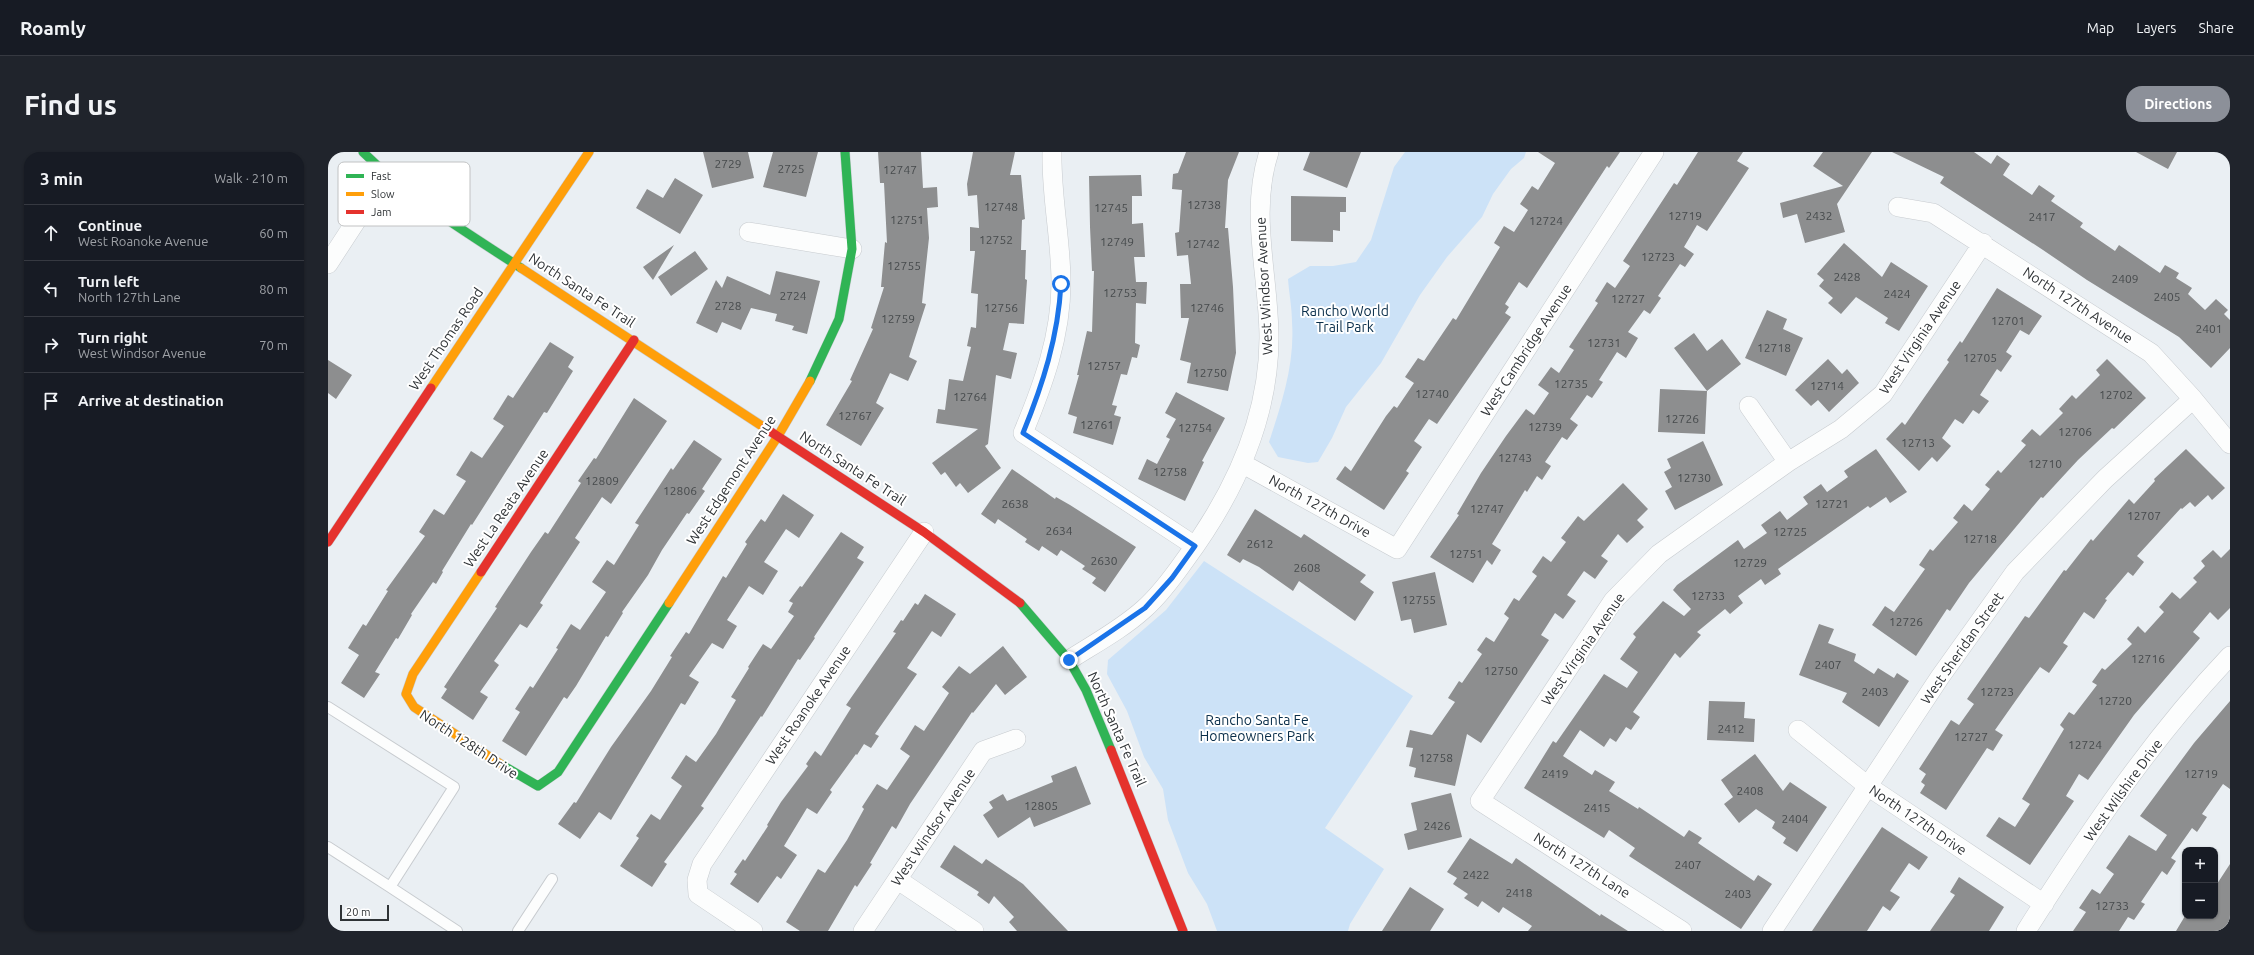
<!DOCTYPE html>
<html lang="en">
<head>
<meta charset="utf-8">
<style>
	:root { --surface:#171b24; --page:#20242c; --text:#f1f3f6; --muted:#9ea1a6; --line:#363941; --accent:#8c9099 }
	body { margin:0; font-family:Ubuntu,sans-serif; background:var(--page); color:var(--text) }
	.controls { position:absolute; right:12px; bottom:12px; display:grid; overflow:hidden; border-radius:8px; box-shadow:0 1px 3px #0004 }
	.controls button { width:36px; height:36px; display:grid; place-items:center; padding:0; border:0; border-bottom:1px solid var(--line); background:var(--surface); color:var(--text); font:20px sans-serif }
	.scale { position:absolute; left:12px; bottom:10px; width:49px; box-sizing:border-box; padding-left:4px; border:2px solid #2f3336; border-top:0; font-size:11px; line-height:14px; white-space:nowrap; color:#2f3336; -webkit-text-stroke:3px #fff; paint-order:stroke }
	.stop { position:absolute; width:12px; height:12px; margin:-9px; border:3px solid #1a73e8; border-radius:50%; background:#fff }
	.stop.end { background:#1a73e8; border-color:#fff; box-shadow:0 1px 4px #0008 }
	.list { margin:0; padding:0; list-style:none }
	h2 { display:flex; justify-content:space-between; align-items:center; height:52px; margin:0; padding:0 16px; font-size:17px }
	h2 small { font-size:13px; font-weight:400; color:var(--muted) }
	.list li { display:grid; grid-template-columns:26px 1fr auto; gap:12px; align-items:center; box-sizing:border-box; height:56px; padding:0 16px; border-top:1px solid var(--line) }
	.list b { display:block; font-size:15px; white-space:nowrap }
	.list p { margin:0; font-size:13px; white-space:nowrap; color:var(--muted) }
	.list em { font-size:13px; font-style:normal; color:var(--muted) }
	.icon { flex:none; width:22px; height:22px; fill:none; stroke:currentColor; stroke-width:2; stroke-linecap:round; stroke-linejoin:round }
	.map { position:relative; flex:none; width:1902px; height:779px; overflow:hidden; border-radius:16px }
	header { display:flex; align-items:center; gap:24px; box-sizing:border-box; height:56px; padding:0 20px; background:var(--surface); border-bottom:1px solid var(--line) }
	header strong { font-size:19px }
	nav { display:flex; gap:22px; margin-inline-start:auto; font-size:14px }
	.intro { display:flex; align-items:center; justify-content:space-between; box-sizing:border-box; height:96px; padding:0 24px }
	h1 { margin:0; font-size:28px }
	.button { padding:10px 18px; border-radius:16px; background:var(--accent); color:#fff; font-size:14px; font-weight:700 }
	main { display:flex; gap:24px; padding:0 24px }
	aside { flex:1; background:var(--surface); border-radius:16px; box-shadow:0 1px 3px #0004 }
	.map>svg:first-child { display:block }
</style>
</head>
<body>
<header>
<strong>Roamly</strong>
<nav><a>Map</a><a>Layers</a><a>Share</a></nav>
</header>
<div class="intro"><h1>Find us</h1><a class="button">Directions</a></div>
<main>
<aside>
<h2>3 min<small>Walk · 210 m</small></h2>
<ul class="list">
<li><svg class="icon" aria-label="ahead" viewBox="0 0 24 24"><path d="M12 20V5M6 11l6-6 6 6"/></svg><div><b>Continue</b><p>West Roanoke Avenue</p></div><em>60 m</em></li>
<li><svg class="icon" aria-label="left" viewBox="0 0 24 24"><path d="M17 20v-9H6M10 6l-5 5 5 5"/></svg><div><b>Turn left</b><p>North 127th Lane</p></div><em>80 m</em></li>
<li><svg class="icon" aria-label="right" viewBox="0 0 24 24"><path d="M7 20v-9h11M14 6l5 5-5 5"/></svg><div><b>Turn right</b><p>West Windsor Avenue</p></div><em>70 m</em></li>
<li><svg class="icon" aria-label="arrive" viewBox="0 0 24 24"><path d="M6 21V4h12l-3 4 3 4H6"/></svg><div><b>Arrive at destination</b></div></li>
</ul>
</aside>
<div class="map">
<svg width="1902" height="779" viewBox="0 0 1902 779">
	<rect width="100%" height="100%" fill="#eaeff3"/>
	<path fill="#cce2f7" d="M1077 0H1198L1196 6 1183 17 1165 42 1154 65 1119 105 1092 143 1053 211 1018 255 1004 286 990 310 980 311 950 305 941 290C954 251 967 211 964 170 964 156 961 141 960 127L982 114H1005L1028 110 1043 88 1066 15Z
		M876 409 1085 544 997 676 1056 717 1022 772 1020 779H889L879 752 860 721 840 668 835 637 816 605 799 559 779 522 780 508 838 458Z"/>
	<path fill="#8d8e8f" d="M375 0H420L426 26 384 36Z
		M445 0H490L478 45 435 35Z
		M550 0H593L595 36 609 35 610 55 599 56 601 86 594 151 598 152 581 205 589 209 580 229 562 221 548 251 556 256 533 294 498 273 524 229 522 228 545 177 543 176 556 135H553L557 90 559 91 556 31H552Z
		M645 0H687L682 23H693L697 67 694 68 693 98H698L697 127 699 128 696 172 681 171 675 198 689 201 683 227 668 223 660 292 657 294 673 316 640 341 632 331 628 335 617 320 613 323 604 311 650 277 608 271 610 257 617 258 621 227 635 229 643 195 639 194 643 175 648 176 650 142 643 141 647 99H642V75L651 76 649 43 640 44 639 32Z
		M858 0H911L900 28 897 76H900L905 135 908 201 900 239 859 231 863 211 852 208 861 166H853L852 132H863L860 103 849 104 847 81 851 80 854 38 844 37 845 22 850 21Z
		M982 0H1033L1019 36 975 18Z
		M1210 0H1292L1281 16 1279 14 1199 136 1191 130 1177 152 1181 155 1177 161 1183 165 1109 272 1101 267 1086 289 1094 295 1078 319 1081 321 1056 358 1008 327 1017 314 1023 319 1058 264 1066 254 1069 256 1086 231 1077 225 1090 206 1096 209 1125 166 1128 168 1172 95 1166 91 1176 74 1186 80 1200 58 1192 52 1204 34 1210 38 1227 11Z
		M1370 0H1415L1409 9 1421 16 1379 79 1369 73 1356 95 1366 102 1357 115 1352 112 1330 144 1333 146 1322 162 1316 158 1300 180 1310 186 1298 206 1289 200 1271 228 1275 230 1264 246 1259 243 1242 267 1250 273 1239 288 1234 285 1217 310 1223 314 1214 328 1209 324 1199 340 1197 338 1164 392 1173 398 1164 413 1159 408 1145 431 1102 405 1131 363 1129 362 1153 321 1178 284 1198 257 1206 263 1221 241 1210 233 1223 215 1231 221 1246 198 1241 195 1270 151 1267 149 1279 130 1287 136 1302 114 1295 109 1346 31 1349 33Z
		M1495 0H1544L1509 52 1517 80 1477 91 1469 62 1455 66 1452 51 1515 34 1485 14Z
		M1564 0H1646L1663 12 1669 3 1682 12 1675 23 1704 43 1711 33 1727 44 1723 49 1755 71 1752 75 1787 99 1791 93 1832 121 1837 113 1851 121 1848 126 1864 136 1860 142 1877 158 1888 147 1900 158 1896 162 1902 168V196L1883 216 1851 185 1759 128 1715 98 1612 31 1616 25Z
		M1808 0H1849L1840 17Z
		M813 23 814 44H804V72L815 71 817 105H806L808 130H819L818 152 808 151 807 191 812 193 809 206 804 205 799 223 793 222 784 253 789 254 786 263 793 265 785 293 745 281 749 265 740 262 751 223H749L759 179 764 180 766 119H764L762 75 761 24Z
		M347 26 375 43 352 82 308 56 319 37 335 46Z
		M963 44 1018 45V60H1012V79L1005 78V90L963 89Z
		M1516 91 1554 125 1563 110 1600 134 1571 179 1557 171 1560 166 1528 145 1513 162 1500 151 1505 146 1491 134 1496 128 1489 122Z
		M346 93 325 128 315 115Z
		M367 99 380 117 343 144 330 125Z
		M448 119 492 129 479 182 464 178 466 174 447 169 449 162 423 156 413 178 394 170 389 181 368 171 388 128 394 136 399 124 442 143Z
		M1669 136 1714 164 1701 183 1692 178 1678 200 1684 204 1673 220 1669 217 1652 243 1661 249 1651 262 1645 258 1635 272 1627 267 1614 286 1623 294 1609 310 1604 305 1591 319 1558 287 1574 270 1577 273 1621 210 1619 208 1632 189 1634 191Z
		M1439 158 1459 167 1455 177 1475 186 1458 224 1417 206Z
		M1366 181 1379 199 1394 187 1413 212 1379 239 1346 196Z
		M222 190 246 205 240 215 245 219 219 261 216 260 144 373 143 372 114 419 115 420 108 432 105 430 83 462 84 463 70 487 68 486 47 520 52 522 36 546 13 531 31 503 20 496 35 472 38 474 60 439 58 438 97 384 91 380 106 357 116 363 138 329 128 323 143 299 154 306 176 274 165 267 180 243 185 246Z
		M1500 207 1514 222 1519 217 1531 231 1501 260 1490 248 1483 254 1467 238Z
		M1779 207 1818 246 1786 277 1784 276 1750 308 1715 346 1713 345 1641 431 1622 459 1619 457 1588 504 1544 473 1557 454 1566 460 1597 417 1591 413 1602 397 1605 399 1630 370 1625 366 1636 352 1644 359 1662 337 1657 333 1670 318 1673 321 1698 293 1693 289 1704 277 1712 284 1735 261 1731 257 1744 243 1748 247 1772 223 1768 218Z
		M0 208 24 223 8 247 0 241Z
		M1332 237 1379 239 1377 282 1330 280Z
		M848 240 897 266 874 309 876 310 857 349 810 327 819 307 829 312 842 287 838 285 848 267 837 261Z
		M306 246 339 269 283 352 274 345 247 386 252 390 212 451 215 453 199 476 192 472 166 509 171 513 152 540 160 545 145 568 113 546 119 537 116 535 169 456 167 455 203 400 217 380 220 382 253 331 250 329 266 306 268 307Z
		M366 288 394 307 374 337 377 339 361 362 359 361 334 398 320 423 294 460 295 461 280 485 278 484 248 534 239 547 236 545 198 604 174 589 192 560 187 557 202 534 205 536 230 497 228 496 243 472 252 478 278 440 264 430 279 408 286 413 311 373 307 371 343 316 345 318Z
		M1375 289 1395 333 1347 358 1337 339 1344 335 1336 320 1343 316 1339 307Z
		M1548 297 1579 340 1562 351 1558 345 1542 356 1540 354 1450 417 1453 422 1437 433 1433 427 1410 444 1415 451 1402 462 1397 457 1369 480 1373 483 1352 506 1347 501 1305 560 1312 565 1303 578 1298 575 1288 590 1282 586 1276 595 1252 578 1235 604 1264 623 1267 618 1287 630 1281 639 1310 657 1311 655 1356 685 1361 678 1374 686 1370 691 1426 729 1430 723 1444 732 1413 777 1301 704 1307 696 1281 678 1276 686 1196 636 1225 589 1228 591 1276 522 1299 536 1310 520 1292 507 1308 485 1305 482 1335 449 1356 464 1363 457 1345 438 1349 433 1410 388 1416 397 1439 381 1433 373 1452 359 1459 368 1480 352 1475 345 1493 332 1499 340 1520 325 1516 319Z
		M1858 297 1897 336 1884 348 1880 343 1867 355 1862 350 1854 357 1853 356 1809 404 1816 410 1805 424 1800 420 1777 447 1779 448 1766 467 1756 460 1735 491 1740 494 1721 521 1712 515 1698 534 1667 578 1675 583 1665 599 1659 596 1618 658 1592 641 1597 633 1593 630 1598 622 1591 617 1623 568 1631 573 1646 552 1639 547 1697 464 1701 466 1736 418 1738 419 1763 387 1765 389 1801 347 1806 352 1827 329 1826 327Z
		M684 317 727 347 728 345 742 353 808 395 777 440 764 431 768 426 754 417 757 414 733 398 729 404 714 394 711 399 697 390 699 387 670 367 667 372 653 362Z
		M1295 331 1320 357 1309 368 1316 375 1299 391 1290 382 1273 404 1280 409 1267 427 1256 419 1239 443 1248 449 1235 467 1227 461 1213 483 1221 488 1153 591 1139 582 1127 634 1086 625 1088 616 1081 614 1085 596 1078 595 1082 578 1104 583 1127 550 1120 546 1131 529 1134 531 1154 502 1149 498 1158 485 1166 490 1181 466 1176 462 1186 446 1191 449 1209 424 1204 420 1215 404 1223 410 1238 390 1233 386 1250 364 1256 369Z
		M455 342 486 363 471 386 458 377 436 410 450 419 435 443 421 434 399 468 409 474 395 497 384 491 361 524 371 530 357 553 353 551 283 668 271 660 252 687 230 672 246 650 248 651 283 595 323 539 344 505 342 504 358 480 361 482 395 424 398 426 419 392 417 390 433 367 437 370Z
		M927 357 973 386 976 382 1038 423 1032 430 1046 440 1027 469 971 429 965 439 931 415 915 407 912 411 899 403Z
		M513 380 536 395 529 406 536 410 486 485 487 486 472 508 470 507 434 565 433 564 373 654 376 656 336 710 339 712 324 735 292 714 311 686 308 684 323 662 332 668 354 634 343 626 358 603 368 610 388 582 408 548 403 545 421 516 420 515 435 492 443 497 466 464 460 460 465 451 461 449 472 434 474 435Z
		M1902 397V456L1890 468 1882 460 1865 480 1872 486 1806 563 1760 628 1751 622 1738 644 1746 649 1702 713 1658 684 1671 665 1687 675 1702 652 1694 647 1736 577 1732 573 1741 560 1746 563 1769 533 1764 530 1774 516 1777 518 1804 492 1799 487 1810 474 1817 481 1836 460 1831 455 1844 440 1852 447 1869 430 1865 426 1877 414 1873 409 1885 398 1893 406Z
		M1107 420 1119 473 1086 481 1083 467 1073 469 1064 430Z
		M597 442 628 462 613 485 604 479 579 516 589 522 547 582 551 584 543 596 536 592 529 603 528 602 502 638 504 640 489 662 479 656 456 694 469 703 453 727 449 724 430 751 402 732 409 722 406 720 415 707 417 709 440 674 439 673 453 650 480 614 478 612 487 599 493 604 523 556 518 553 568 481 565 480 573 468 575 469 587 451 590 453Z
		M1491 472 1506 477 1500 491 1528 502 1526 509 1546 522 1550 516 1566 526 1569 521 1581 529 1551 575 1514 550 1519 541 1471 523Z
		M675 494 699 525 677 543 668 532 645 561 644 560 582 652 568 677 564 674 542 711 544 712 529 735 527 733 500 779H472L458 770 490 717 497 721 519 688 536 657 534 655 549 632 559 638 582 604 572 597 587 573 596 579 621 541 614 535 631 514 642 522Z
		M1381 549 1417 550 1416 566 1427 567 1426 590 1379 588Z
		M1902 549V637L1895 632 1874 662 1879 665 1869 680 1864 676 1843 706 1848 709 1839 723 1834 719 1813 750 1817 752 1806 768 1800 765 1791 779H1745L1758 760 1751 756 1764 737 1772 742 1786 722 1778 716 1801 683 1828 699 1839 683 1812 664 1866 591Z
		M1427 602 1455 639 1462 630 1499 655 1469 700 1455 691 1458 686 1444 676 1447 670 1428 657 1411 671 1396 652 1405 645 1393 628Z
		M748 614 763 652 706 675 702 665 670 686 655 663 665 656 661 650 675 642 679 649 725 630 723 624Z
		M1123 641 1134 685 1080 698 1076 682 1089 678 1083 651Z
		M1554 675 1600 705 1591 718 1581 711 1562 739 1572 745 1562 759 1555 754 1539 779H1484Z
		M1142 686 1184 712 1188 706 1272 764 1273 762 1300 779H1200L1204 774 1175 755 1171 761 1154 749 1150 755 1136 746 1140 742 1125 732 1129 726 1119 720Z
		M626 693 654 712 658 707 695 732 740 779H689L681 770 686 765 666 744 661 752 649 743 651 740 612 715Z
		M1902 712V779H1848L1857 764H1887V735Z
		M1631 725 1676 755 1661 779H1602L1627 743 1622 740Z
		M1082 735 1116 757 1102 779H1054Z"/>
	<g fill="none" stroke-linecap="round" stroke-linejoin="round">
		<g stroke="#c7cbcf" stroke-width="12">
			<path id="lane" d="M0 555 126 635 62 735 129 779
				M0 695 62 735
				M190 779 224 727"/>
		</g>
		<g stroke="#c7cbcf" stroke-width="20">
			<path id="street" d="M724 0C723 44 733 87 733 131 733 184 715 233 695 281L867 394
				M1570 55 1605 61 1823 201 1865 247 1902 292
				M421 80 524 97
				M0 112 58 23
				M1421 254 1460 310
				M915 312 1069 397 1326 0
				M741 508C766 492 794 477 816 457 832 443 845 425 857 408 905 343 941 269 941 186 941 124 921 61 941 0
				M1470 578 1541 635 1716 752
				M570 728 646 779
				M425 779 370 742 369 728 374 712 596 380
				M535 779 655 599 688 587
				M1354 779 1152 649 1285 449 1331 402 1460 310 1513 277 1555 242 1655 91
				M1444 779 1612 525 1687 420 1777 327 1865 247
				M1698 779C1759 683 1823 587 1902 504"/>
		</g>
		<g stroke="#c7cbcf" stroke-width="10">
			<path id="fast" d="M35 0C81 46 138 80 193 116
				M482 229 511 167 524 97 517 0
				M692 451 741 508 758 538 783 598
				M174 613 210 634 230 620 341 451"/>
		</g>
		<g stroke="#c7cbcf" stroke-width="10">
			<path id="slow" d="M193 116 437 276
				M103 236 261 0
				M153 420 85 522 78 542 86 555 174 613
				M341 451 450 284 482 229"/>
		</g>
		<g stroke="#c7cbcf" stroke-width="10">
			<path id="jam" d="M437 276 596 380 692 451
				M0 390 103 236
				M153 420 306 188
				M783 598 855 779"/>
		</g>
		<use href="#lane" stroke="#fcfdfd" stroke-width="10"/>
		<use href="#street" stroke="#fcfdfd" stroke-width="19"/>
		<use href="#fast" stroke="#30b455" stroke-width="9"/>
		<use href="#slow" stroke="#ff9f0a" stroke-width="9"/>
		<use href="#jam" stroke="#e5322d" stroke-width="9"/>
	</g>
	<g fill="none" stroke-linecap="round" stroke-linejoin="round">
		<path stroke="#1a73e8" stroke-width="5" d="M733 132C730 185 715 232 695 281L867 394 844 426 817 456 741 508"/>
	</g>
	<g text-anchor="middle" stroke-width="4" stroke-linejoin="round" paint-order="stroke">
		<g font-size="12" fill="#464a4c">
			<text x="400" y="16">2729</text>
			<text x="463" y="21">2725</text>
			<text x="572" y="22">12747</text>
			<text x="876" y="57">12738</text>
			<text x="673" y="59">12748</text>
			<text x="783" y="60">12745</text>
			<text x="1357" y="68">12719</text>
			<text x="1491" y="68">2432</text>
			<text x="1714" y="69">2417</text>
			<text x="579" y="72">12751</text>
			<text x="1218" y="73">12724</text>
			<text x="668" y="92">12752</text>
			<text x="789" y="94">12749</text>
			<text x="875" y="96">12742</text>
			<text x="1330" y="109">12723</text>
			<text x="576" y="118">12755</text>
			<text x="1519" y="129">2428</text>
			<text x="1797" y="131">2409</text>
			<text x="792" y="145">12753</text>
			<text x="1569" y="146">2424</text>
			<text x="465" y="148">2724</text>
			<text x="1839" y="149">2405</text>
			<text x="1300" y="151">12727</text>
			<text x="400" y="158">2728</text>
			<text x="673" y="160">12756</text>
			<text x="879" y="160">12746</text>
			<text x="570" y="171">12759</text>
			<text x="1680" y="173">12701</text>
			<text x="1881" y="181">2401</text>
			<text x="1276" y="195">12731</text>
			<text x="1446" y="200">12718</text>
			<text x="1652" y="210">12705</text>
			<text x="776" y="218">12757</text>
			<text x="882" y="225">12750</text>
			<text x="1243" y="236">12735</text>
			<text x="1499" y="238">12714</text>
			<text x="1104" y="246">12740</text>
			<text x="1788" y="247">12702</text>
			<text x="642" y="249">12764</text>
			<text x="527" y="268">12767</text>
			<text x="1354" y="271">12726</text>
			<text x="769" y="277">12761</text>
			<text x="1217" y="279">12739</text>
			<text x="867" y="280">12754</text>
			<text x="1747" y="284">12706</text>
			<text x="1590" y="295">12713</text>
			<text x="1187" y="310">12743</text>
			<text x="1717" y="316">12710</text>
			<text x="842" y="324">12758</text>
			<text x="1366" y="330">12730</text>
			<text x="274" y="333">12809</text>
			<text x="352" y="343">12806</text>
			<text x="687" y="356">2638</text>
			<text x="1504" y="356">12721</text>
			<text x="1159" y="361">12747</text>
			<text x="1816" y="368">12707</text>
			<text x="731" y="383">2634</text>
			<text x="1462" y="384">12725</text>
			<text x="1652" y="391">12718</text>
			<text x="932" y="396">2612</text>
			<text x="1138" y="406">12751</text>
			<text x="776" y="413">2630</text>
			<text x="1422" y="415">12729</text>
			<text x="979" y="420">2608</text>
			<text x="1380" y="448">12733</text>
			<text x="1091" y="452">12755</text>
			<text x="1578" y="474">12726</text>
			<text x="1820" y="511">12716</text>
			<text x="1500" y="517">2407</text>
			<text x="1173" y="523">12750</text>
			<text x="1547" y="544">2403</text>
			<text x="1669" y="544">12723</text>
			<text x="1787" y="553">12720</text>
			<text x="1403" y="581">2412</text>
			<text x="1643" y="589">12727</text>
			<text x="1757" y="597">12724</text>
			<text x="1108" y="610">12758</text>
			<text x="1227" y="626">2419</text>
			<text x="1873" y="626">12719</text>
			<text x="1422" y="643">2408</text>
			<text x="713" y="658">12805</text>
			<text x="1269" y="660">2415</text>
			<text x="1467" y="671">2404</text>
			<text x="1109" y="678">2426</text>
			<text x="1360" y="717">2407</text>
			<text x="1148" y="727">2422</text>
			<text x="1191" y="745">2418</text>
			<text x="1410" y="746">2403</text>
			<text x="1784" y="758">12733</text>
		</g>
		<g font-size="14" fill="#2f3336" stroke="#fff">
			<text transform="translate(936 134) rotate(-93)" y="5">West Windsor Avenue</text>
			<text transform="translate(254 138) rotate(33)" y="5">North Santa Fe Trail</text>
			<text transform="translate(1750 153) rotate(33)" y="5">North 127th Avenue</text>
			<text transform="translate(1592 185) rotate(-56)" y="5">West Virginia Avenue</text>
			<text transform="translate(118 187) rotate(-56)" y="5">West Thomas Road</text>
			<text transform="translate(1198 198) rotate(-57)" y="5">West Cambridge Avenue</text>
			<text transform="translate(525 316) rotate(33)" y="5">North Santa Fe Trail</text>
			<text transform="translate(403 328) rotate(-57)" y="5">West Edgemont Avenue</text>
			<text transform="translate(992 354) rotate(29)" y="5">North 127th Drive</text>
			<text transform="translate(178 356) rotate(-56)" y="5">West La Reata Avenue</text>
			<text transform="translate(1634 496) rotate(-55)" y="5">West Sheridan Street</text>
			<text transform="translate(1255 497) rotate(-55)" y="5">West Virginia Avenue</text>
			<text transform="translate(480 553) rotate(-56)" y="5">West Roanoke Avenue</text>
			<text transform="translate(789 577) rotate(66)" y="5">North Santa Fe Trail</text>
			<text transform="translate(141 592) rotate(33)" y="5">North 128th Drive</text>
			<text transform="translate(1795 638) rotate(-54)" y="5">West Wilshire Drive</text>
			<text transform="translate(1590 668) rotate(34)" y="5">North 127th Drive</text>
			<text transform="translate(605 675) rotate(-56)" y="5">West Windsor Avenue</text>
			<text transform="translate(1254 713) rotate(32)" y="5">North 127th Lane</text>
		</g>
		<g font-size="14" fill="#092e4a" stroke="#fff">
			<text x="1017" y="164">Rancho World<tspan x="1017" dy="16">Trail Park</tspan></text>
			<text x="929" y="573">Rancho Santa Fe<tspan x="929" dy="16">Homeowners Park</tspan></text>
		</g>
	</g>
	<rect x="10" y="10" width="132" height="64" rx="6" fill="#fff" stroke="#c1c2c3" stroke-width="1"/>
	<rect x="18" y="22" width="18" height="4" fill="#30b455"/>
	<rect x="18" y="40" width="18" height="4" fill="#ff9f0a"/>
	<rect x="18" y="58" width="18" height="4" fill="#e5322d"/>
	<g font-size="11" fill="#2f3336">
		<text x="43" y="28">Fast</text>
		<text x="43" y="46">Slow</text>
		<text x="43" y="64">Jam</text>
	</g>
</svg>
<div class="controls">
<button>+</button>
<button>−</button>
</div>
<div class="scale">20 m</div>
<div class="stop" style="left:733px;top:132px"></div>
<div class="stop end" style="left:741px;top:508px"></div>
</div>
</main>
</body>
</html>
